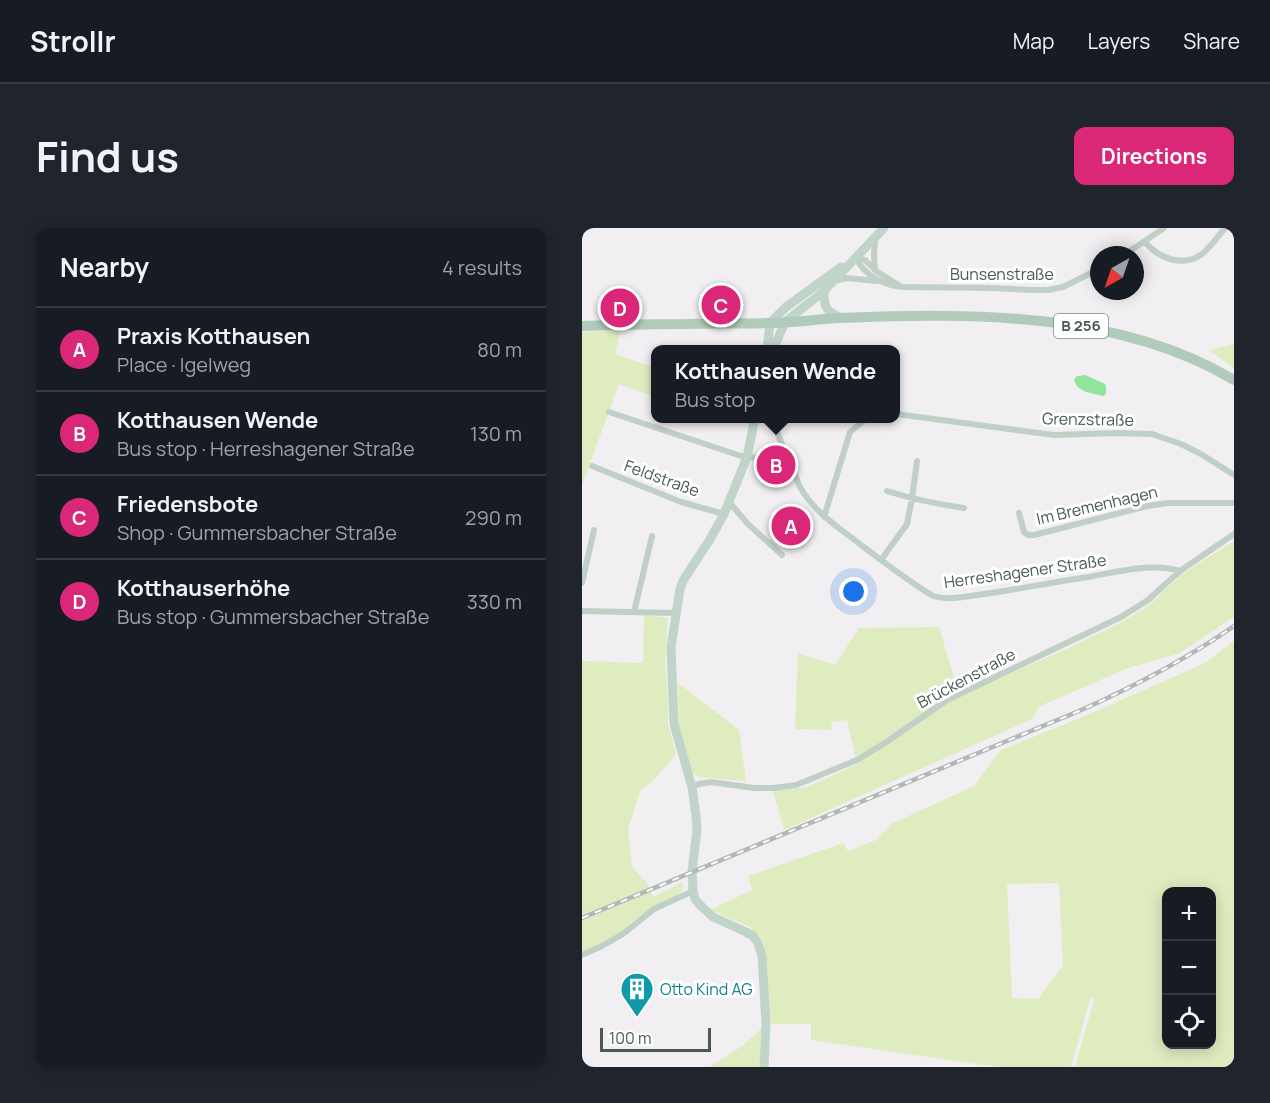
<!DOCTYPE html>
<html lang="en">
<head>
<meta charset="utf-8">
<style>
	:root { --surface:#171b24; --page:#20242c; --text:#f1f3f6; --muted:#9ea1a6; --line:#363941; --accent:#db2777 }
	body { margin:0; font-family:Manrope,sans-serif; background:var(--page); color:var(--text) }
	.controls { position:absolute; right:18px; bottom:18px; display:grid; overflow:hidden; border-radius:12px; box-shadow:0 3px 15px #0003 }
	.controls button { width:54px; height:54px; display:grid; place-items:center; padding:0; border:0; border-bottom:2px solid var(--line); background:var(--surface); color:var(--text); font:30px sans-serif }
	.compass { position:absolute; left:508px; top:18px; width:54px; height:54px; border-radius:50%; background:var(--surface); box-shadow:0 3px 15px #0003; rotate:220deg }
	.scale { position:absolute; left:18px; bottom:15px; width:111px; box-sizing:border-box; padding-left:6px; border:3px solid #485b4f; border-top:0; font-size:16px; line-height:21px; white-space:nowrap; color:#485b4f; -webkit-text-stroke:4px #fff; paint-order:stroke }
	.you { position:absolute; left:272px; top:364px; width:21px; height:21px; margin:-15px; border:4px solid #fff; border-radius:50%; background:#1a73e8; box-shadow:0 0 0 9px #1a73e833 }
	.badge { display:grid; place-items:center; width:39px; height:39px; border-radius:50%; background:var(--accent); color:#fff; font-size:20px; font-weight:700 }
	.pin { position:absolute; translate:-50% -50%; border:3px solid #fff; box-shadow:0 2px 6px #0006 }
	.popup { position:absolute; left:69px; top:117px; width:249px; height:78px; box-sizing:border-box; display:grid; place-content:center; border-radius:12px; background:var(--surface); filter:drop-shadow(0 2px 4px #0005); font-size:20px; white-space:nowrap; color:var(--muted) }
	.popup b { font-size:22px; color:var(--text) }
	.popup::after { content:''; position:absolute; left:50%; top:100%; margin-left:-12px; border:12px solid transparent; border-top-color:var(--surface) }
	.list { margin:0; padding:0; list-style:none }
	h2 { display:flex; justify-content:space-between; align-items:center; height:78px; margin:0; padding:0 24px; font-size:26px }
	h2 small { font-size:20px; font-weight:400; color:var(--muted) }
	.list li { display:grid; grid-template-columns:39px 1fr auto; gap:18px; align-items:center; box-sizing:border-box; height:84px; padding:0 24px; border-top:2px solid var(--line) }
	.list b { display:block; font-size:22px; white-space:nowrap }
	.list p { margin:0; font-size:20px; white-space:nowrap; color:var(--muted) }
	.list em { font-size:20px; font-style:normal; color:var(--muted) }
	.icon { flex:none; width:33px; height:33px; fill:none; stroke:currentColor; stroke-width:2; stroke-linecap:round; stroke-linejoin:round }
	.map { position:relative; flex:none; width:652px; height:839px; overflow:hidden; border-radius:12px }
	header { display:flex; align-items:center; gap:36px; box-sizing:border-box; height:84px; padding:0 30px; background:var(--surface); border-bottom:2px solid var(--line) }
	header strong { font-size:28px }
	nav { display:flex; gap:33px; margin-inline-start:auto; font-size:21px }
	.intro { display:flex; align-items:center; justify-content:space-between; box-sizing:border-box; height:144px; padding:0 36px }
	h1 { margin:0; font-size:42px }
	.button { padding:15px 27px; border-radius:12px; background:var(--accent); color:#fff; font-size:21px; font-weight:700 }
	main { display:flex; gap:36px; padding:0 36px }
	aside { flex:1; background:var(--surface); border-radius:12px; box-shadow:0 3px 15px #0003 }
	.map>svg:first-child { display:block }
</style>
</head>
<body>
<header>
<strong>Strollr</strong>
<nav><a>Map</a><a>Layers</a><a>Share</a></nav>
</header>
<div class="intro"><h1>Find us</h1><a class="button">Directions</a></div>
<main>
<aside>
<h2>Nearby<small>4 results</small></h2>
<ul class="list">
<li><span class="badge">A</span><div><b>Praxis Kotthausen</b><p>Place · Igelweg</p></div><em>80 m</em></li>
<li><span class="badge">B</span><div><b>Kotthausen Wende</b><p>Bus stop · Herreshagener Straße</p></div><em>130 m</em></li>
<li><span class="badge">C</span><div><b>Friedensbote</b><p>Shop · Gummersbacher Straße</p></div><em>290 m</em></li>
<li><span class="badge">D</span><div><b>Kotthauserhöhe</b><p>Bus stop · Gummersbacher Straße</p></div><em>330 m</em></li>
</ul>
</aside>
<div class="map">
<svg width="652" height="839" viewBox="0 0 652 839">
	<rect width="100%" height="100%" fill="#f1eff1"/>
	<path fill="#dfecc0" fill-rule="evenodd" d="M38 103 33 126 74 140V169L37 156 0 257V104Z
		M652 116V140L627 122Z
		M652 313V389L596 426 546 440 458 478 450 491 202 602 191 563 226 559 275 536 265 492 249 494 250 502 213 501 216 425 253 437 277 400 357 399 377 467 476 425 536 396 566 378 599 347Z
		M62 387 86 390 83 436 86 471V496L94 526 70 554 59 561 46 601 50 639 66 656 71 669 101 654V660L96 668 32 710 0 725V433L61 435Z
		M652 413V839H493L512 772 509 768 489 839H416L229 812V796H189L184 728 181 712 168 699 128 682 170 662 166 648 261 615 266 623 294 612 311 595 392 558 419 522 510 485 621 436ZM477 655 481 737 456 771 430 770 425 656ZM584 664H630V816H584Z
		M96 455 157 502 164 553 117 549 110 545 97 499Z
		M179 801 178 839H127L160 818Z"/>
	<path fill="#90e59a" d="M503 147 523 156 524 159V166L521 168C508 164 496 165 492 152L495 148Z"/>
	<g fill="none" stroke-linecap="round" stroke-linejoin="round">
		<path stroke="#c0d0c6" stroke-width="6" d="M293 10 292 27 293 42
			M563 14C576 30 601 40 620 26 629 19 636 8 643 0
			M542 27 582 0
			M274 29C281 47 301 57 320 59L410 60 450 62H466L481 59 517 41
			M274 29 283 32 294 43 318 58
			M252 53 264 50 295 53
			M27 184 159 228 187 231 206 230
			M314 186 472 207 534 205 570 206 599 216 619 226 652 247
			M189 190 218 259C232 284 256 299 279 317 302 334 326 353 351 368 367 373 386 368 402 366 437 361 472 354 506 349 534 344 571 334 598 343
			M10 238 99 274 142 286
			M305 263C330 271 355 276 382 280
			M147 274 166 296 200 327
			M437 285 442 304 446 307H452L565 278 586 275H652
			M242 289 268 204 285 190
			M299 332 325 296 330 271 335 233
			M0 355 12 302
			M0 383 93 385
			M52 384 70 308
			M110 559 117 556 129 554 172 560H192L214 557 275 532 303 515 365 472 539 389 566 372 598 343 652 306
			M0 727 20 718 41 706 72 681 111 663"/>
		<path stroke="#c1d4c9" stroke-width="9" d="M242 63C242 80 243 82 259 90
			M185 122 188 95 204 79 259 39
			M191 122 203 94 242 63 302 0
			M173 190 165 229 142 286 127 313 102 351 98 361 89 419 92 496 110 559 114 588 115 601 110 644 111 663 113 671 118 677 131 689 164 704 171 708 176 715 180 728 184 795 182 839"/>
		<path stroke="#b0cbbb" stroke-width="10" d="M0 98C35 97 70 96 104 96 132 95 159 96 186 95 210 95 234 91 259 90 389 85 537 83 652 152"/>
		<g stroke="#b1b8b5" stroke-width="4.5">
			<path id="rail" d="M0 690 497 483C551 459 603 432 652 398"/>
		</g>
		<use href="#rail" stroke="#fff" stroke-width="2" stroke-dasharray="7" stroke-linecap="butt"/>
	</g>
	<defs>
		<g id="building-pin" transform="scale(1.725)"><path d="M0 17L-7.5 6A9.5 9.5 0 1 1 7.5 6Z" fill="#0f9aa8" stroke="#fff"/><path d="M-4-6H4V6H1V3H-1V6H-4ZM-2.5-4.3h1.7v1.8h-1.7ZM.8-4.3h1.7v1.8H.8ZM-2.5-1h1.7V.8h-1.7ZM.8-1h1.7V.8H.8Z" fill="#fff"/></g>
	</defs>
	<g fill-rule="evenodd">
		<use href="#building-pin" x="55" y="761"/>
	</g>
	<g text-anchor="middle" stroke-width="6" stroke-linejoin="round" paint-order="stroke">
		<rect fill="#fff" stroke="#7f8c84" stroke-width="1.5" x="472" y="86" width="54" height="24" rx="4.5"/>
		<g font-size="15" font-weight="bold" fill="#485b4f">
			<text x="499" y="103">B 256</text>
		</g>
		<g font-size="16" fill="#485b4f" stroke="#fff">
			<text x="420" y="52">Bunsenstraße</text>
			<text transform="translate(506 191) rotate(1)" y="6">Grenzstraße</text>
			<text transform="translate(80 250) rotate(20)" y="6">Feldstraße</text>
			<text transform="translate(515 277) rotate(-13)" y="6">Im Bremenhagen</text>
			<text transform="translate(443 343) rotate(-8)" y="6">Herreshagener Straße</text>
			<text transform="translate(384 450) rotate(-28)" y="6">Brückenstraße</text>
		</g>
		<g font-size="16" fill="#0d838f" stroke="#fff" text-anchor="start">
			<text x="78" y="767">Otto Kind AG</text>
		</g>
	</g>
</svg>
<div class="controls">
<button>+</button>
<button>−</button>
<button><svg class="icon" aria-label="locate" viewBox="0 0 24 24"><circle cx="12" cy="12" r="6"/><path d="M12 2v4M12 18v4M2 12h4M18 12h4"/></svg></button>
</div>
<svg class="compass" viewBox="-18 -18 36 36"><path d="M0-13l5 13h-10z" fill="#e53935"/><path d="M0 13l5-13h-10z" fill="#9ea1a6"/></svg>
<div class="scale">100 m</div>
<div class="you"></div>
<div class="pin badge" style="left:209px;top:298px">A</div>
<div class="pin badge" style="left:194px;top:237px">B</div>
<div class="popup"><b>Kotthausen Wende</b>Bus stop</div>
<div class="pin badge" style="left:139px;top:77px">C</div>
<div class="pin badge" style="left:38px;top:80px">D</div>
</div>
</main>
</body>
</html>
